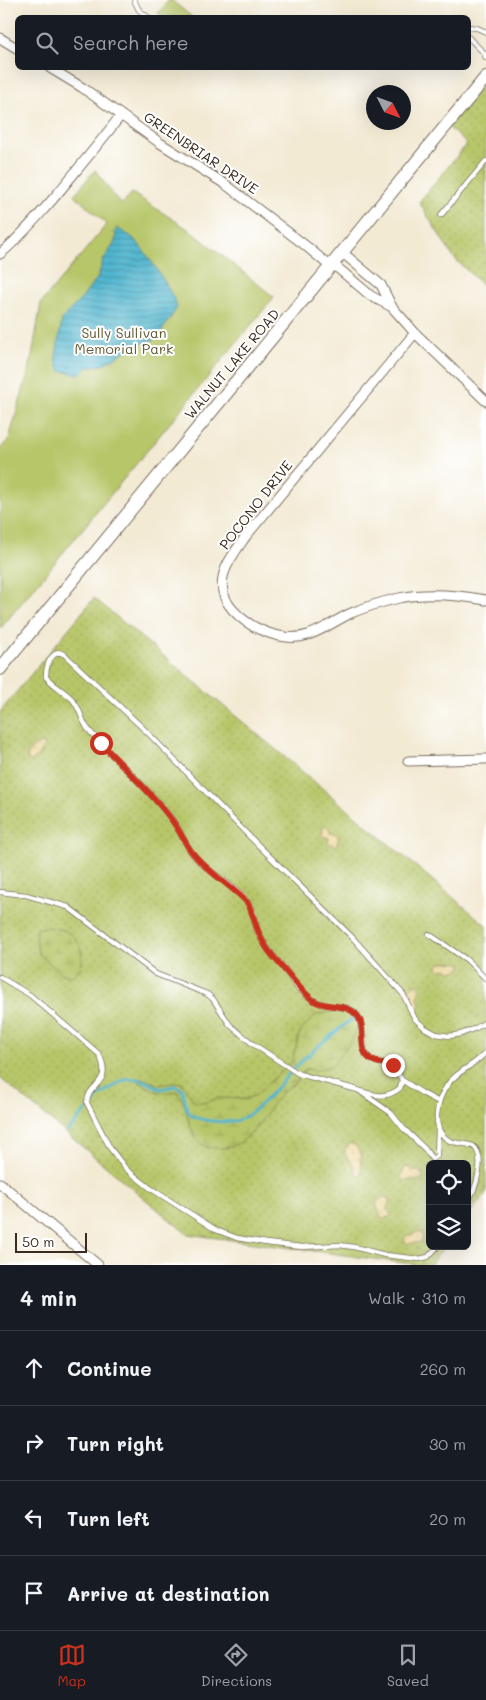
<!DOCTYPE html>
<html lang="en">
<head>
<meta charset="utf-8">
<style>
	:root { --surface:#171b24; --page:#20242c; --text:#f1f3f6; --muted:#9ea1a6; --line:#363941; --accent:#c8321e }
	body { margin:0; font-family:Mali,sans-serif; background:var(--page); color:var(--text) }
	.controls { position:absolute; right:15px; bottom:15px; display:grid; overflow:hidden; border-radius:8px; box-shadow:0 5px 20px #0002 }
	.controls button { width:45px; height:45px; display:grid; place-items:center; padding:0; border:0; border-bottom:1px solid var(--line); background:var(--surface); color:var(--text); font:25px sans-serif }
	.compass { position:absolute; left:366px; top:85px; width:45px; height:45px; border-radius:50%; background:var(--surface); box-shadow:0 5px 20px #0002; rotate:132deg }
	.scale { position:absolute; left:15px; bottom:12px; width:72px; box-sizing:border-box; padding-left:5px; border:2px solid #3b2a1e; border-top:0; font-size:14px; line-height:18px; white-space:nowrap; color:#3b2a1e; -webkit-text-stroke:4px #fff; paint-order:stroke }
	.stop { position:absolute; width:15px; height:15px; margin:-11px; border:4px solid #c8321e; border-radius:50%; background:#fff }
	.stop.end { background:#c8321e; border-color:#fff; box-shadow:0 1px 5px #0008 }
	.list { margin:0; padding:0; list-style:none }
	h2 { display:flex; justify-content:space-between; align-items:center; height:65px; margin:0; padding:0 20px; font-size:21px }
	h2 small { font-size:16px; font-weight:400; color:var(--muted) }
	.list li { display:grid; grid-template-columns:32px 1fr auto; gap:15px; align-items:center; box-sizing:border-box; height:75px; padding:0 20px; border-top:1px solid var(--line) }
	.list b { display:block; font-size:19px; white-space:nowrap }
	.list em { font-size:16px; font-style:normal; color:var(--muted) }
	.icon { flex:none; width:28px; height:28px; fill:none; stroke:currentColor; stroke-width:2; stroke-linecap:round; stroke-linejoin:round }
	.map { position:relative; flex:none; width:486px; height:1265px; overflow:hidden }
	.search { position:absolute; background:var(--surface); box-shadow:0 5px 20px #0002; left:15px; right:15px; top:15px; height:55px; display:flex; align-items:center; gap:12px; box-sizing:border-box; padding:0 18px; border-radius:8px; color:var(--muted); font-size:19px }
	.sheet { height:365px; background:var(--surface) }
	nav { display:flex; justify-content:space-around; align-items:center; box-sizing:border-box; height:70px; border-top:1px solid var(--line); background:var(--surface); font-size:14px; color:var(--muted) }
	nav a { display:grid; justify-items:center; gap:2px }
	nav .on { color:var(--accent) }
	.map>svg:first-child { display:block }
</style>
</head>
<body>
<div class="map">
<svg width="486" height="1265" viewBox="0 0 486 1265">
	<defs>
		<pattern id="grass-dots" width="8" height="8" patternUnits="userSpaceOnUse" patternTransform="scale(1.25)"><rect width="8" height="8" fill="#b7c669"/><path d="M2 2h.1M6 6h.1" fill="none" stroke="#9eaa5b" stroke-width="1.8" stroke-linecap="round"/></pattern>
		<pattern id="wetland-marsh" width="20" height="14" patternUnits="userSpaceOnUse" patternTransform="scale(1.25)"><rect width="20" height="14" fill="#b7c669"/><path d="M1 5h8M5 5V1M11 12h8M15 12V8" fill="none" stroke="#9eaa5b"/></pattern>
		<pattern id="sand-dots" width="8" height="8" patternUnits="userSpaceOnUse" patternTransform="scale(1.25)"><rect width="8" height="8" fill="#eeda9e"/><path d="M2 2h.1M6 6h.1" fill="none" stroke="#cdbb88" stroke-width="1.8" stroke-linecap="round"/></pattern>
		<pattern id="water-rules" width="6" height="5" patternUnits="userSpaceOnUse" patternTransform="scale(1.25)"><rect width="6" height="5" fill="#51b6cf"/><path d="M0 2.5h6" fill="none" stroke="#4494a7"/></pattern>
	</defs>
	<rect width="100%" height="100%" fill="#fff"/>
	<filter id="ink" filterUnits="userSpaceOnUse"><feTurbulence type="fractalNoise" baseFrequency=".02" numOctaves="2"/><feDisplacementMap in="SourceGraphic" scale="10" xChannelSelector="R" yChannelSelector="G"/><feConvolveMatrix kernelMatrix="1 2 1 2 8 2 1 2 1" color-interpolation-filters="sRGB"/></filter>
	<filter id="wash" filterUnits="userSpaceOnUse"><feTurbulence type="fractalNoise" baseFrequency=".0096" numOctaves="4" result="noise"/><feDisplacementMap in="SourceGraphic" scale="20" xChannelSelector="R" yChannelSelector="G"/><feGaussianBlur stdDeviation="1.12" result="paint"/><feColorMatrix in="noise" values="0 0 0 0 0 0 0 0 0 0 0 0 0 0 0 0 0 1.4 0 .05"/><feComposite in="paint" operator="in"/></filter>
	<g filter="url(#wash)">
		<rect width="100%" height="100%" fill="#f3ead4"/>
		<path fill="url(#grass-dots)" stroke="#797844" d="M486 80V289L453 257 419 202 467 144 448 127Z
			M94 598 486 925V1193L467 1217V1164H430V1246H445L430 1265H418L187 1234 0 1078V712Z"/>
		<path fill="url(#wetland-marsh)" stroke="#797844" d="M46 927C52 928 64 929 69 933 81 942 84 954 81 968L71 977 59 972 38 953 36 934 37 929Z
			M340 1010 348 1012 356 1018 358 1026 353 1038 333 1065 318 1070 306 1069C302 1074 298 1079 294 1084 290 1087 285 1089 281 1093 263 1115 249 1152 214 1148 210 1147 204 1147 200 1143 186 1129 189 1105 177 1091L160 1093 139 1082 141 1078 160 1085 181 1082 195 1102H208L217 1098 246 1099 256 1095 292 1061 300 1032 315 1015Z"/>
		<path fill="url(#sand-dots)" stroke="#94825e" d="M41 743 44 745 38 756 32 761 28 760C26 751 34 746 41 743Z
			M326 825 329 828 330 833 337 834 339 838 337 843 335 846 328 843 329 838 322 836 321 834 323 831V826Z
			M446 962 459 963 462 965 461 969 453 971 447 969 440 970 438 967 440 963Z
			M417 984 420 986V990L418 996 420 1007 416 1008 408 996C409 989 411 986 417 984Z
			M350 1143 356 1146 362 1156 360 1160 362 1169 359 1175 356 1174C355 1172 355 1169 354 1166 350 1159 344 1158 345 1149Z
			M405 1167H409L414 1171H419L423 1176 422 1179 417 1181 412 1179 408 1181 403 1180 401 1176Z
			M383 1197 388 1198 389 1202 387 1209 391 1215 389 1217 384 1218 381 1217 376 1205 378 1201Z
			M417 1232H420L423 1236 421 1242 408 1244 405 1242 404 1238 407 1235H412Z"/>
		<path fill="#b7c669" stroke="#797844" d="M169 0H171L192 17H163L158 13Z
			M95 170 121 205 132 193 191 231 274 297 0 629V449L9 439 31 362 41 303 107 224 74 195Z"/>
		<path fill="url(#water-rules)" stroke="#467076" d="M117 228C122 232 129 234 134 239 143 247 177 298 177 308L158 337 155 339 131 348 102 365 91 366 79 374H75L61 371 57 364 56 356 62 319 82 298 98 277 103 260 114 244 116 237 115 232Z"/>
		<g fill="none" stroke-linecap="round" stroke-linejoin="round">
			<path stroke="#51b6cf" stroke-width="3" d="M93 1105 97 1097 122 1081C138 1075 148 1083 161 1089L175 1086 182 1089C185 1096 185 1106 188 1111 196 1123 232 1124 243 1118 260 1109 281 1082 295 1068 312 1049 334 1034 353 1018
				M68 1131 86 1111"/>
		</g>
	</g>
	<g filter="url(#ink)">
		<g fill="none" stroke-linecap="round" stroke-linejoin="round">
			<g stroke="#7b6d5e" stroke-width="6">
				<path id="lane" d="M134 0 139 10 149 18
					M468 27 477 28 486 32
					M468 37 484 53 486 58
					M441 215 486 161
					M0 892 26 895 68 907 156 974 207 994 213 999 230 1025 253 1044 299 1074 358 1090 391 1113 403 1128 425 1149 432 1159 437 1156 438 1129
					M429 934 467 960 486 979
					M0 977 30 995 99 1054C114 1085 87 1083 87 1103L110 1148 126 1169 150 1188 216 1230 237 1238 266 1243 302 1247 339 1245 354 1247 385 1255 419 1259 428 1257 438 1246
					M402 1080 422 1093 439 1102
					M358 1090C373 1095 386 1100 400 1088L402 1080 393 1065C387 1063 381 1064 375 1061 355 1054 368 1028 357 1015 347 1004 334 1008 322 1004 313 1002 304 993 297 987 292 981 289 974 284 968 273 955 265 948 258 932 254 922 254 912 248 903 235 885 212 875 197 859 185 847 181 830 170 817 146 785 114 760 88 729 81 720 80 707 72 699 64 691 54 686 46 677 46 667 48 658 58 652L64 654 147 732 249 836 352 937 403 994 415 1019 425 1028 436 1034 449 1036 461 1034 476 1028 486 1022
					M467 1202C477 1189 486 1155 473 1146 466 1143 457 1144 450 1141 429 1130 437 1099 448 1084 458 1070 476 1065 486 1052"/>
			</g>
			<g stroke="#7b6d5e" stroke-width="11">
				<path id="street" d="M0 38 18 49
					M50 68 83 88 160 143 225 184 306 246 331 267
					M0 254C20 238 36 218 53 199 76 171 99 144 121 115
					M333 264 371 296 392 307 381 285 343 253
					M392 307 415 333 486 401
					M415 333 246 536C230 559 209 583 233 610 250 629 283 643 308 635 323 630 335 621 349 614 365 607 382 602 399 598 427 592 458 595 486 600
					M408 761 486 759
					M0 1183 98 1265"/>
			</g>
			<g stroke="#7b6d5e" stroke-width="14">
				<path id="secondary" d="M0 669 486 77"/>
			</g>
			<use href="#lane" stroke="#fff" stroke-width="4.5"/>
			<use href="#street" stroke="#fff" stroke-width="9"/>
			<use href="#secondary" stroke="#fff" stroke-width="12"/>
		</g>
	</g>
	<g fill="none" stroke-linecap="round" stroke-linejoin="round" filter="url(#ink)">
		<path stroke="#c8321e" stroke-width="6" d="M101 743C124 769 151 791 171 819 181 831 185 846 196 857 211 874 231 886 247 902 253 912 254 921 258 931 264 947 273 956 284 969 293 980 301 991 313 1000 326 1009 343 1002 356 1014 369 1027 354 1053 374 1061 380 1064 387 1063 393 1065"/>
	</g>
	<g text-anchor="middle" stroke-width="4" stroke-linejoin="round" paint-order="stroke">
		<g font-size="14" fill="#3b2a1e" stroke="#fff">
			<text transform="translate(201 153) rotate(34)" y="5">GREENBRIAR DRIVE</text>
			<text transform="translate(232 364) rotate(-50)" y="5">WALNUT LAKE ROAD</text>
			<text transform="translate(256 505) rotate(-52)" y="5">POCONO DRIVE</text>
		</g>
		<g font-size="14" fill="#605934" stroke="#fff">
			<text x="124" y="338">Sully Sullivan<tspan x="124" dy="16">Memorial Park</tspan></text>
		</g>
	</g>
</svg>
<div class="controls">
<button><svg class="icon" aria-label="locate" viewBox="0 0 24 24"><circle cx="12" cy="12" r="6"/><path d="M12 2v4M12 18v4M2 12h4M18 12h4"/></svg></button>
<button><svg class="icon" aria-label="layers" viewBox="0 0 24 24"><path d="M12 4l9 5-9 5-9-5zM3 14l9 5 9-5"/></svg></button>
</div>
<svg class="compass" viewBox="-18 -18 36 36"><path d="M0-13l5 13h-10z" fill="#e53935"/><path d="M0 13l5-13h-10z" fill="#9ea1a6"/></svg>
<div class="scale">50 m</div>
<div class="stop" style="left:101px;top:743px"></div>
<div class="stop end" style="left:393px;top:1065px"></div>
<div class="search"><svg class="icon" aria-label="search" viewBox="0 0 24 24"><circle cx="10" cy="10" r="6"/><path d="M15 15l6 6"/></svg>Search here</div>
</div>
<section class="sheet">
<h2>4 min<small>Walk · 310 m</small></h2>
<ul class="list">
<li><svg class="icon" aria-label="ahead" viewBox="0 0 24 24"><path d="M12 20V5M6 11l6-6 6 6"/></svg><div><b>Continue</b></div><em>260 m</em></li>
<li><svg class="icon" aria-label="right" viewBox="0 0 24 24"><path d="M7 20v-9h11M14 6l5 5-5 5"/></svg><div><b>Turn right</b></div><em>30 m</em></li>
<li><svg class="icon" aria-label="left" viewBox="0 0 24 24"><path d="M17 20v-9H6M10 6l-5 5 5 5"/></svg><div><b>Turn left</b></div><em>20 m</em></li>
<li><svg class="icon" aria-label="arrive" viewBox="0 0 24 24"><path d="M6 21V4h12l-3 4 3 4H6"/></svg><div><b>Arrive at destination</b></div></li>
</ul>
</section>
<nav>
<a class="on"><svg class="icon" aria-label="map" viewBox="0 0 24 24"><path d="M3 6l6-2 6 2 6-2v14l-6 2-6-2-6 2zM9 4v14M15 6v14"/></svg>Map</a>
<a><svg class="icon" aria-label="directions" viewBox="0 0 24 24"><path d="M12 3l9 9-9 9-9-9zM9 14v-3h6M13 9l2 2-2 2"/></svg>Directions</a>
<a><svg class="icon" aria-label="saved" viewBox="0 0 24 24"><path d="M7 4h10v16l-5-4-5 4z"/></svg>Saved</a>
</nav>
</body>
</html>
